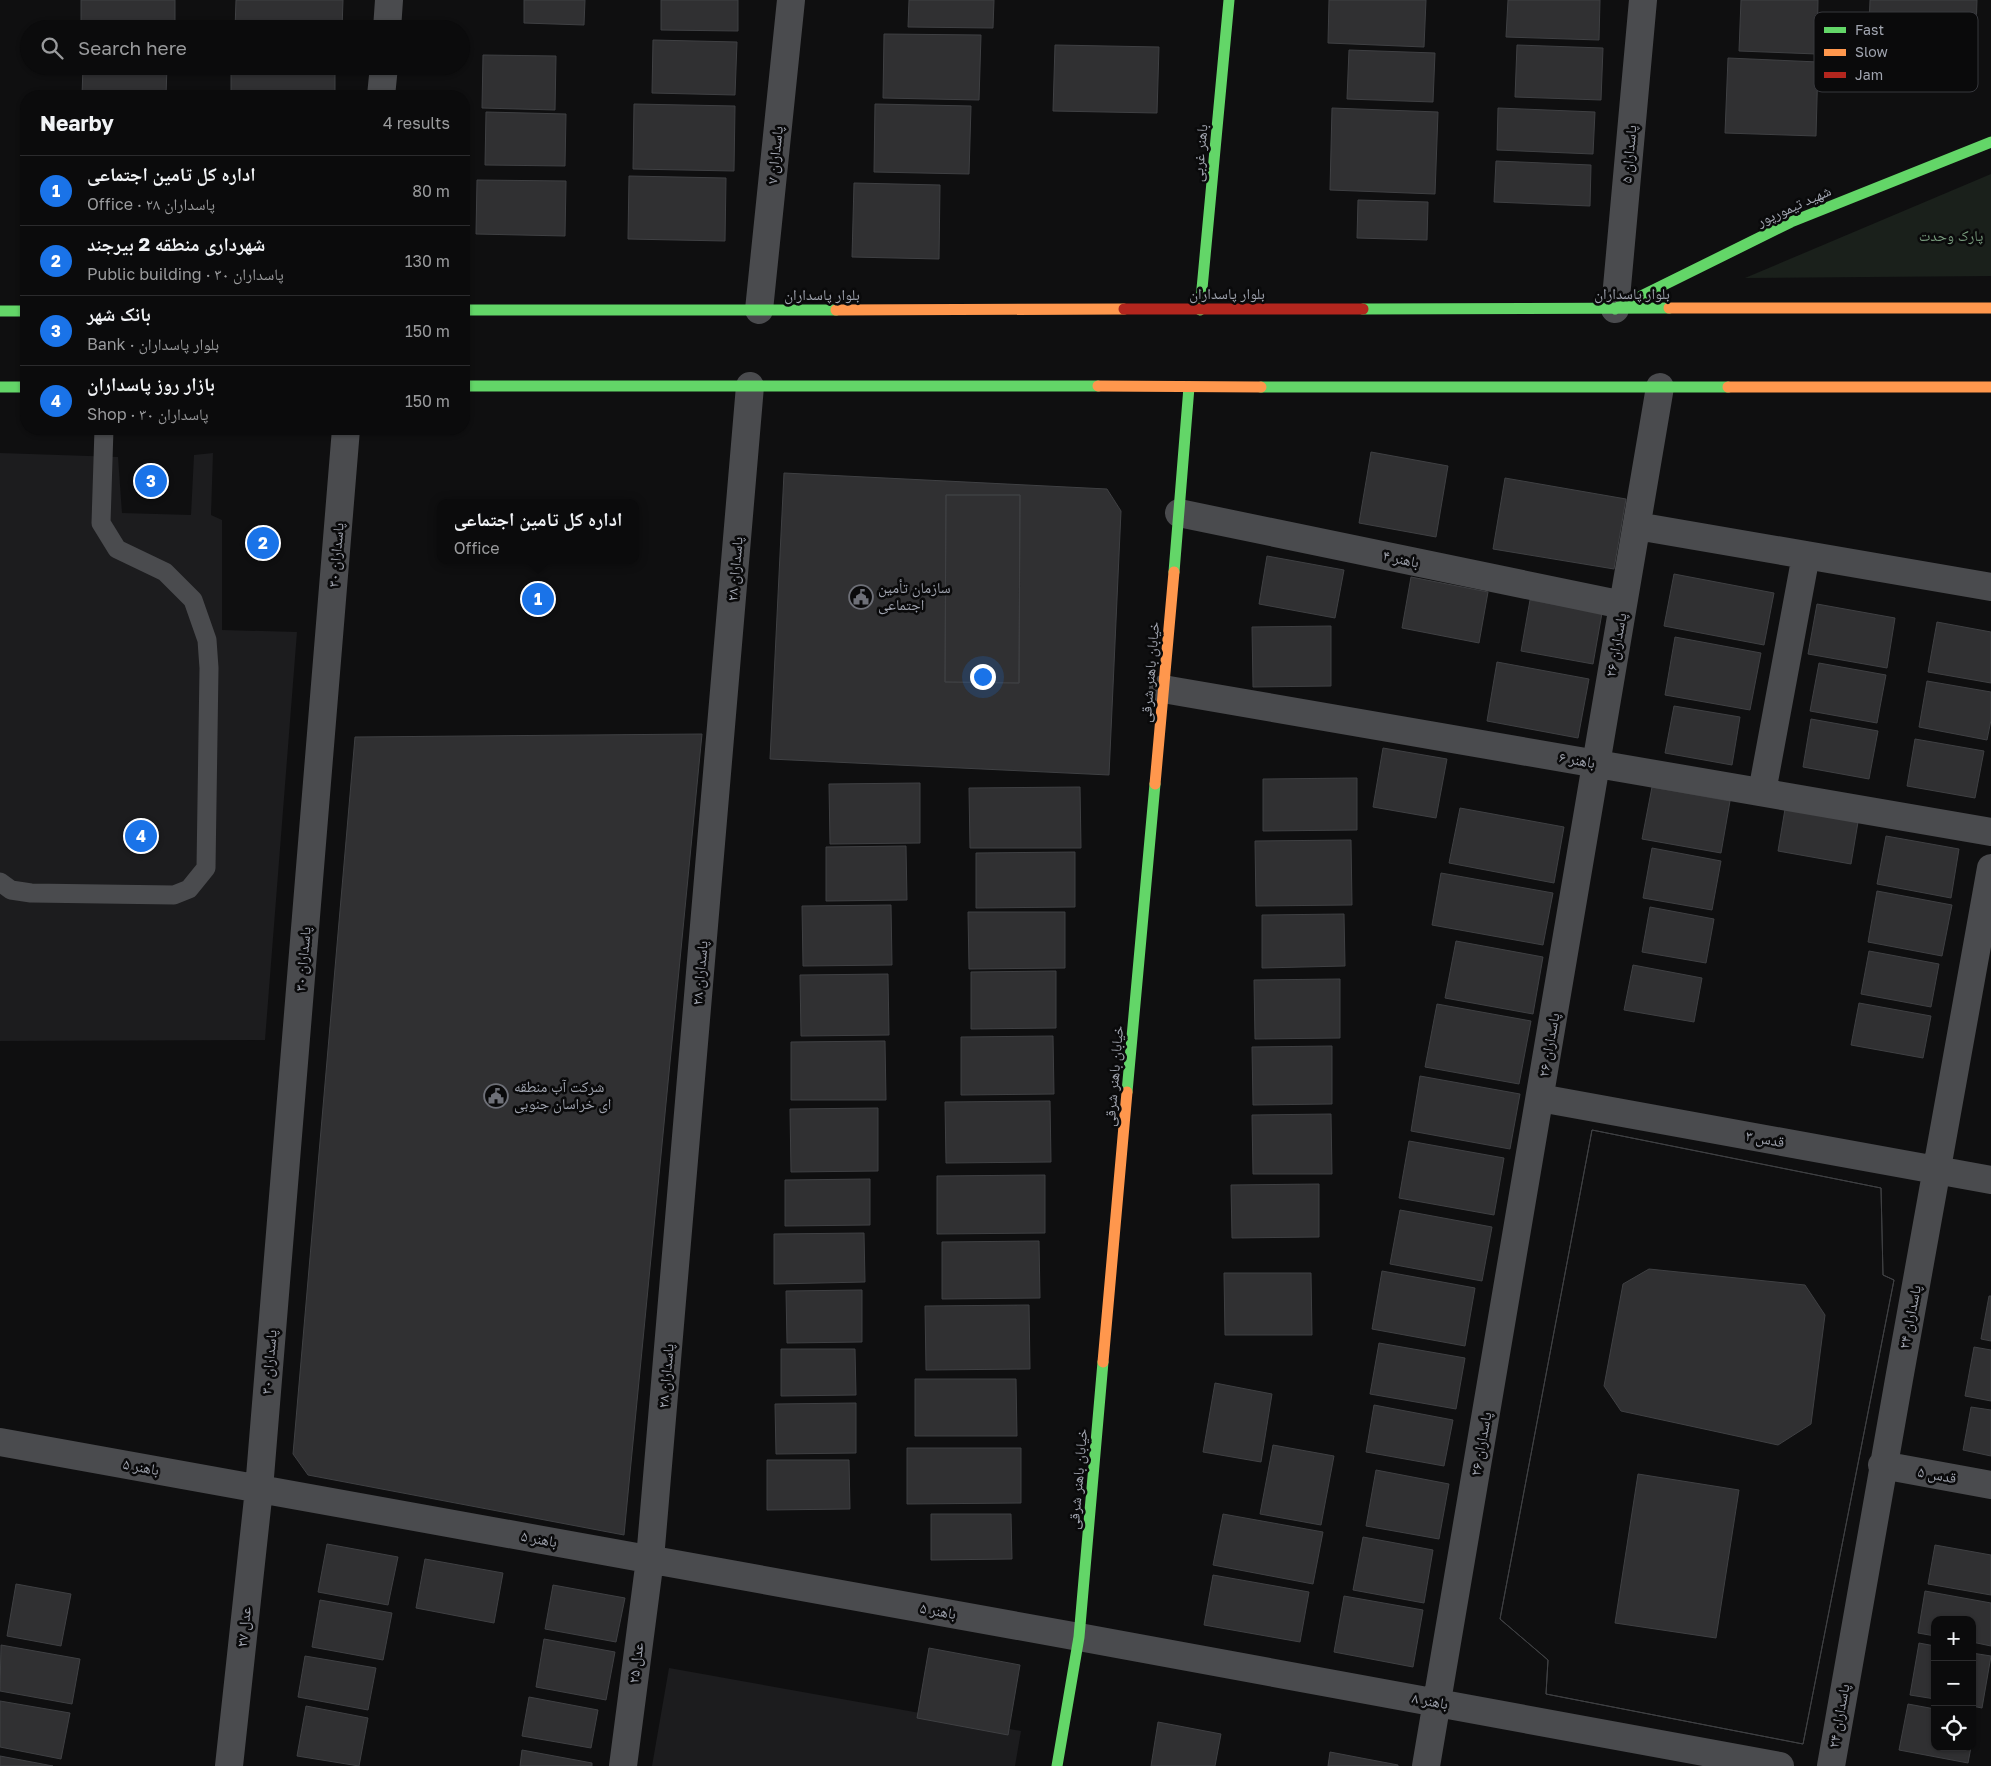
<!DOCTYPE html>
<html lang="en">
<head>
<meta charset="utf-8">
<style>
	:root { --surface:#0b0b0c; --page:#19191a; --text:#f1f3f6; --muted:#9a9b9d; --line:#2b2b2d; --accent:#1a73e8 }
	body { margin:0; font-family:"Golos Text","Noto Naskh Arabic",sans-serif; background:var(--page); color:var(--text) }
	.controls { position:absolute; right:15px; bottom:15px; display:grid; overflow:hidden; border-radius:10px; box-shadow:0 1px 4px #0004 }
	.controls button { width:45px; height:45px; display:grid; place-items:center; padding:0; border:0; border-bottom:1px solid var(--line); background:var(--surface); color:var(--text); font:25px sans-serif }
	.you { position:absolute; left:982px; top:676px; width:18px; height:18px; margin:-12px; border:4px solid #fff; border-radius:50%; background:#1a73e8; box-shadow:0 0 0 8px #1a73e833 }
	.badge { display:grid; place-items:center; width:32px; height:32px; border-radius:50%; background:var(--accent); color:#fff; font-size:16px; font-weight:700 }
	.pin { position:absolute; translate:-50% -50%; border:2px solid #fff; box-shadow:0 1px 5px #0006 }
	.popup { position:absolute; left:437px; top:499px; width:202px; height:65px; box-sizing:border-box; display:grid; place-content:center; border-radius:10px; background:var(--surface); filter:drop-shadow(0 1px 4px #0005); font-size:16px; white-space:nowrap; color:var(--muted) }
	.popup b { font-size:19px; color:var(--text) }
	.popup::after { content:''; position:absolute; left:50%; top:100%; margin-left:-10px; border:10px solid transparent; border-top-color:var(--surface) }
	.list { margin:0; padding:0; list-style:none }
	h2 { display:flex; justify-content:space-between; align-items:center; height:65px; margin:0; padding:0 20px; font-size:21px }
	h2 small { font-size:16px; font-weight:400; color:var(--muted) }
	.list li { display:grid; grid-template-columns:32px 1fr auto; gap:15px; align-items:center; box-sizing:border-box; height:70px; padding:0 20px; border-top:1px solid var(--line) }
	.list b { display:block; font-size:19px; white-space:nowrap }
	.list p { margin:0; font-size:16px; white-space:nowrap; color:var(--muted) }
	.list em { font-size:16px; font-style:normal; color:var(--muted) }
	.icon { flex:none; width:28px; height:28px; fill:none; stroke:currentColor; stroke-width:2; stroke-linecap:round; stroke-linejoin:round }
	.map { position:relative; flex:none; width:1991px; height:1766px; overflow:hidden }
	.search { position:absolute; background:var(--surface); box-shadow:0 1px 4px #0004; left:20px; top:20px; width:450px; height:55px; display:flex; align-items:center; gap:12px; box-sizing:border-box; padding:0 18px; border-radius:28px; color:var(--muted); font-size:19px }
	.panel { position:absolute; background:var(--surface); box-shadow:0 1px 4px #0004; left:20px; top:90px; width:450px; height:345px; border-radius:20px }
	.map>svg:first-child { display:block }
</style>
</head>
<body>
<div class="map">
<svg width="1991" height="1766" viewBox="0 0 1991 1766">
	<rect width="100%" height="100%" fill="#0f0f10"/>
	<path fill="#1c1c1e" d="M0 453 118 457 122 513 191 515 194 455 213 453 211 515 222 520V630L297 632 265 1040 0 1041Z
		M669 1668 1021 1731 1015 1766H652Z"/>
	<path fill="#1a201b" d="M1991 174V276L1745 278Z"/>
	<path fill="#303032" stroke="#3f4043" fill-rule="evenodd" d="M81 0H175V29H81Z
		M236 0H343L342 29H235Z
		M524 0H585L584 25 524 23Z
		M661 0H738V31L661 30Z
		M909 0H994L993 28 908 27Z
		M1329 0H1426L1424 47 1328 43Z
		M1508 0H1600L1599 40 1506 37Z
		M1741 0H1818L1817 54 1739 51Z
		M1870 0H1977L1975 61 1868 57Z
		M884 34 981 35 979 100 883 98Z
		M653 40 737 42 735 95 652 93Z
		M1055 45 1159 47 1157 113 1053 111Z
		M1517 45 1603 48 1601 100 1515 97Z
		M1349 50 1435 53 1433 102 1347 99Z
		M483 55 556 56 555 110 482 108Z
		M1728 58 1818 62 1816 136 1725 133Z
		M83 66H167L166 96H82Z
		M231 66H335V96H231Z
		M634 104 735 106 734 171 633 169Z
		M875 104 971 106 969 174 874 172Z
		M1332 108 1438 112 1435 194 1330 190Z
		M1498 108 1595 112 1593 154 1497 150Z
		M486 112 566 114 565 166 485 165Z
		M1496 161 1591 165 1590 206 1494 202Z
		M629 176 726 178 725 241 628 239Z
		M477 180 566 181 565 236 476 234Z
		M854 183 940 185 939 259 852 257Z
		M1358 200 1428 202 1427 240 1357 238Z
		M1371 452 1448 466 1436 537 1359 523Z
		M784 473 1107 489 1121 511 1109 775 770 759ZM946 495H1020L1019 683 945 682Z
		M1505 478 1626 499 1614 569 1493 549Z
		M946 495H1020L1019 683 945 682Z
		M1267 556 1344 570 1335 618 1259 604Z
		M1674 574 1774 593 1764 645 1664 626Z
		M1411 577 1488 592 1479 643 1402 628Z
		M1530 600 1602 613 1593 664 1521 651Z
		M1817 604 1895 618 1887 668 1808 654Z
		M1937 622 1991 632V683L1928 672Z
		M1331 626V686L1253 687 1252 627Z
		M1675 637 1761 653 1750 710 1665 695Z
		M1497 662 1589 679 1578 738 1487 721Z
		M1819 663 1886 675 1877 723 1810 711Z
		M1927 681 1991 692V720L1987 740 1919 727Z
		M1674 706 1740 717 1732 765 1665 753Z
		M1811 719 1878 731 1869 779 1803 767Z
		M702 734 624 1535 308 1475 293 1454 355 737Z
		M1915 739 1984 751 1975 798 1907 786Z
		M1383 748 1447 759 1436 818 1373 807Z
		M1357 778V830L1263 831V779Z
		M920 783V843L830 844 829 784Z
		M1080 787 1081 848H970L969 788Z
		M1652 787 1730 801 1721 853 1642 839Z
		M1787 797 1860 810 1851 864 1778 851Z
		M1460 808 1564 827 1554 883 1449 863Z
		M1886 836 1959 849 1951 898 1877 884Z
		M1351 840 1352 905 1256 906 1255 841Z
		M906 846 907 900 826 901V847Z
		M1652 848 1721 861 1712 910 1643 898Z
		M1075 852V907L976 908V853Z
		M1441 873 1553 893 1543 945 1432 925Z
		M1877 891 1952 905 1942 956 1868 942Z
		M891 905 892 965 803 966 802 906Z
		M1650 907 1714 919 1706 963 1642 952Z
		M968 912H1065V968L969 969Z
		M1344 914 1345 966 1262 968V915Z
		M1456 941 1543 957 1533 1014 1445 998Z
		M1869 951 1939 964 1931 1007 1861 994Z
		M1633 965 1702 978 1694 1022 1624 1010Z
		M1056 971V1028L971 1029V972Z
		M888 974 889 1035 801 1036 800 975Z
		M1340 979V1038L1255 1039 1254 980Z
		M1859 1003 1931 1016 1923 1058 1851 1045Z
		M1437 1004 1531 1021 1519 1084 1425 1067Z
		M1053 1036 1054 1094 961 1095V1037Z
		M885 1041 886 1100H791V1042Z
		M1332 1046V1104L1253 1105 1252 1047Z
		M1420 1076 1520 1094 1510 1149 1411 1131Z
		M1050 1101 1051 1162 946 1163 945 1102Z
		M878 1108V1171L791 1172 790 1109Z
		M1331 1114 1332 1174H1253L1252 1115Z
		M1592 1130 1881 1188 1883 1275 1894 1280 1803 1744 1546 1694 1548 1660 1500 1619ZM1649 1269 1805 1285 1825 1315 1811 1424 1778 1445 1621 1411 1604 1386 1623 1284ZM1638 1474 1739 1490 1716 1638 1615 1623Z
		M1592 1130 1881 1188 1883 1275 1894 1280 1803 1744 1546 1694 1548 1660 1500 1619Z
		M1409 1141 1504 1158 1494 1215 1399 1198Z
		M1045 1175V1233L937 1234V1176Z
		M870 1179V1225L785 1226V1180Z
		M1319 1184V1237L1232 1238 1231 1185Z
		M1400 1210 1492 1227 1482 1281 1390 1264Z
		M864 1233 865 1282 774 1284V1234Z
		M1039 1241 1040 1298 942 1299V1242Z
		M1382 1271 1475 1288 1465 1346 1372 1329Z
		M1224 1273H1311L1312 1335H1225Z
		M862 1290V1342L787 1343 786 1291Z
		M1989 1296H1991V1341L1981 1339Z
		M1029 1305 1030 1369 926 1370 925 1306Z
		M1379 1343 1465 1358 1456 1409 1370 1394Z
		M1974 1347 1991 1350V1401L1965 1396Z
		M781 1349H855L856 1395 781 1396Z
		M915 1379H1016L1017 1436H915Z
		M1215 1383 1272 1394 1261 1462 1203 1452Z
		M856 1403V1453L776 1454 775 1404Z
		M1374 1405 1453 1420 1444 1466 1366 1452Z
		M1971 1407 1991 1410V1456L1963 1450Z
		M1273 1445 1334 1456 1321 1525 1260 1514Z
		M907 1448H1021V1503L907 1504Z
		M767 1460H849L850 1509 767 1510Z
		M1376 1470 1449 1484 1439 1539 1366 1526Z
		M931 1514H1011L1012 1559 931 1560Z
		M1223 1514 1323 1532 1313 1584 1213 1565Z
		M1363 1537 1433 1550 1424 1603 1353 1590Z
		M327 1544 398 1557 388 1605 318 1592Z
		M1935 1545 1991 1555V1595L1928 1584Z
		M425 1559 503 1573 494 1623 416 1608Z
		M1213 1575 1309 1592 1300 1642 1204 1625Z
		M16 1584 71 1594 61 1646 7 1636Z
		M553 1585 625 1598 616 1642 545 1629Z
		M1925 1591 1991 1603V1646L1972 1642V1620H1935V1636L1918 1633Z
		M1344 1596 1423 1610 1413 1667 1334 1652Z
		M320 1600 392 1613 383 1660 312 1647Z
		M544 1639 615 1652 606 1700 536 1687Z
		M1919 1643 1935 1646V1699L1910 1695Z
		M1 1645 80 1659 72 1704 0 1691Z
		M929 1648 1020 1665 1008 1735 917 1718Z
		M1972 1653 1991 1656 1982 1708 1972 1706Z
		M305 1656 376 1668 368 1710 298 1697Z
		M529 1697 598 1710 591 1748 522 1736Z
		M0 1701 70 1713 61 1759 0 1747Z
		M1908 1704 1935 1709V1747H1971L1968 1763 1899 1750Z
		M306 1706 368 1718 359 1766 297 1756Z
		M1158 1722 1221 1734 1215 1766H1151Z
		M522 1750 592 1763V1766H520Z
		M1330 1752 1398 1765V1766H1328Z
		M0 1756 53 1766H0Z"/>
	<g fill="none" stroke-linecap="round" stroke-linejoin="round">
		<path stroke="#4a4b4e" stroke-width="19" d="M0 882 11 890 31 893 174 895 189 889 206 868 209 668 207 640 193 600 165 572 117 549 101 523 104 429"/>
		<path stroke="#4a4b4e" stroke-width="28" d="M387 29 389 0
			M381 96 384 66
			M1615 309 1643 0
			M759 310 791 0
			M1179 513 1623 605
			M1637 526 1991 587
			M1163 689 1991 832
			M1762 792 1806 555
			M1540 1098 1991 1180
			M0 1442 1079 1637 1780 1766
			M1882 1465 1991 1485
			M229 1766 259 1489 346 429
			M623 1766 650 1559 750 386
			M1426 1766 1660 387
			M1831 1766C1882 1466 1938 1168 1991 868"/>
		<path stroke="#63d668" stroke-width="11" d="M1363 309 1669 308
			M1615 309 1791 222 1991 142
			M464 310H836
			M1200 310 1229 0
			M0 311H26
			M464 386H1098
			M0 387H26
			M1261 387H1728
			M1174 572 1189 387
			M1127 1092 1155 784
			M1057 1766 1079 1637 1103 1362"/>
		<path stroke="#ff974d" stroke-width="11" d="M1669 308H1991
			M836 310 1124 309
			M1098 386 1261 387
			M1728 387H1991
			M1155 784 1174 572
			M1103 1362 1127 1092"/>
		<path stroke="#b3261e" stroke-width="11" d="M1124 309H1363"/>
	</g>
	<defs>
		<g id="civic-ring" transform="scale(1.25)"><circle r="9.5" fill="#0a0a0b" stroke="#6e7078" stroke-width="1.5"/><path d="M-.6-6.5H3V-4.5H.6V-3L4-1V1h2V6H-6V1h2V-1L-.6-3ZM-1.2 2.5V6h2.4V2.5Z" fill="#6e7078"/></g>
	</defs>
	<g fill-rule="evenodd">
		<use href="#civic-ring" x="861" y="597"/>
		<use href="#civic-ring" x="496" y="1096"/>
	</g>
	<g text-anchor="middle" stroke-width="5" stroke-linejoin="round" paint-order="stroke">
		<g font-size="15" fill="#a1a5b0" stroke="#0a0a0b">
			<text transform="translate(1200 153) rotate(-85)" y="5">باهنر غربی</text>
			<text transform="translate(1629 154) rotate(-85)" y="5">پاسداران ۵</text>
			<text transform="translate(775 155) rotate(-84)" y="5">پاسداران ۷</text>
			<text transform="translate(1794 206) rotate(-24)" y="5">شهید تیمورپور</text>
			<text x="1227" y="299">بلوار پاسداران</text>
			<text x="1632" y="299">بلوار پاسداران</text>
			<text x="822" y="300">بلوار پاسداران</text>
			<text transform="translate(336 555) rotate(-85)" y="5">پاسداران ۳۰</text>
			<text transform="translate(1401 559) rotate(12)" y="5">باهنر ۴</text>
			<text transform="translate(735 569) rotate(-85)" y="5">پاسداران ۲۸</text>
			<text transform="translate(1616 645) rotate(-80)" y="5">پاسداران ۲۶</text>
			<text transform="translate(1150 672) rotate(-85)" y="5">خیابان باهنر شرقی</text>
			<text transform="translate(1577 760) rotate(10)" y="5">باهنر ۶</text>
			<text transform="translate(303 959) rotate(-85)" y="5">پاسداران ۳۰</text>
			<text transform="translate(700 973) rotate(-85)" y="5">پاسداران ۲۸</text>
			<text transform="translate(1549 1045) rotate(-80)" y="5">پاسداران ۲۶</text>
			<text transform="translate(1114 1076) rotate(-85)" y="5">خیابان باهنر شرقی</text>
			<text transform="translate(1765 1139) rotate(10)" y="5">قدس ۳</text>
			<text transform="translate(1910 1317) rotate(-79)" y="5">پاسداران ۲۴</text>
			<text transform="translate(269 1362) rotate(-85)" y="5">پاسداران ۳۰</text>
			<text transform="translate(666 1376) rotate(-85)" y="5">پاسداران ۲۸</text>
			<text transform="translate(1481 1444) rotate(-80)" y="5">پاسداران ۲۶</text>
			<text transform="translate(141 1467) rotate(10)" y="5">باهنر ۵</text>
			<text transform="translate(1937 1475) rotate(10)" y="5">قدس ۵</text>
			<text transform="translate(1078 1479) rotate(-85)" y="5">خیابان باهنر شرقی</text>
			<text transform="translate(539 1539) rotate(10)" y="5">باهنر ۵</text>
			<text transform="translate(938 1611) rotate(10)" y="5">باهنر ۵</text>
			<text transform="translate(244 1627) rotate(-84)" y="5">عدل ۲۷</text>
			<text transform="translate(636 1663) rotate(-83)" y="5">عدل ۲۵</text>
			<text transform="translate(1430 1701) rotate(10)" y="5">باهنر ۸</text>
			<text transform="translate(1839 1716) rotate(-80)" y="5">پاسداران ۲۴</text>
		</g>
		<g font-size="15" fill="#789b7d" stroke="#0a0a0b">
			<text x="1951" y="241">پارک وحدت</text>
		</g>
		<g font-size="15" fill="#a1a5b0" stroke="#0a0a0b" text-anchor="start">
			<text x="878" y="593">سازمان تأمین<tspan x="878" dy="17">اجتماعی</tspan></text>
			<text x="514" y="1092">شرکت آب منطقه<tspan x="514" dy="17">ای خراسان جنوبی</tspan></text>
		</g>
	</g>
	<rect x="1814" y="12" width="164" height="80" rx="8" fill="#0a0a0b" stroke="#37383d" stroke-width="1"/>
	<rect x="1824" y="27" width="22" height="6" fill="#63d668"/>
	<rect x="1824" y="49" width="22" height="7" fill="#ff974d"/>
	<rect x="1824" y="72" width="22" height="6" fill="#b3261e"/>
	<g font-size="14" fill="#a1a5b0">
		<text x="1855" y="35">Fast</text>
		<text x="1855" y="57">Slow</text>
		<text x="1855" y="80">Jam</text>
	</g>
</svg>
<div class="controls">
<button>+</button>
<button>−</button>
<button><svg class="icon" aria-label="locate" viewBox="0 0 24 24"><circle cx="12" cy="12" r="6"/><path d="M12 2v4M12 18v4M2 12h4M18 12h4"/></svg></button>
</div>
<div class="you"></div>
<div class="pin badge" style="left:538px;top:599px">1</div>
<div class="popup"><b>اداره کل تامین اجتماعی</b>Office</div>
<div class="pin badge" style="left:263px;top:543px">2</div>
<div class="pin badge" style="left:151px;top:481px">3</div>
<div class="pin badge" style="left:141px;top:836px">4</div>
<div class="search"><svg class="icon" aria-label="search" viewBox="0 0 24 24"><circle cx="10" cy="10" r="6"/><path d="M15 15l6 6"/></svg>Search here</div>
<section class="panel">
<h2>Nearby<small>4 results</small></h2>
<ul class="list">
<li><span class="badge">1</span><div><b>اداره کل تامین اجتماعی</b><p>Office · پاسداران ۲۸</p></div><em>80 m</em></li>
<li><span class="badge">2</span><div><b>شهرداری منطقه 2 بیرجند</b><p>Public building · پاسداران ۳۰</p></div><em>130 m</em></li>
<li><span class="badge">3</span><div><b>بانک شهر</b><p>Bank · بلوار پاسداران</p></div><em>150 m</em></li>
<li><span class="badge">4</span><div><b>بازار روز پاسداران</b><p>Shop · پاسداران ۳۰</p></div><em>150 m</em></li>
</ul>
</section>
</div>
</body>
</html>
